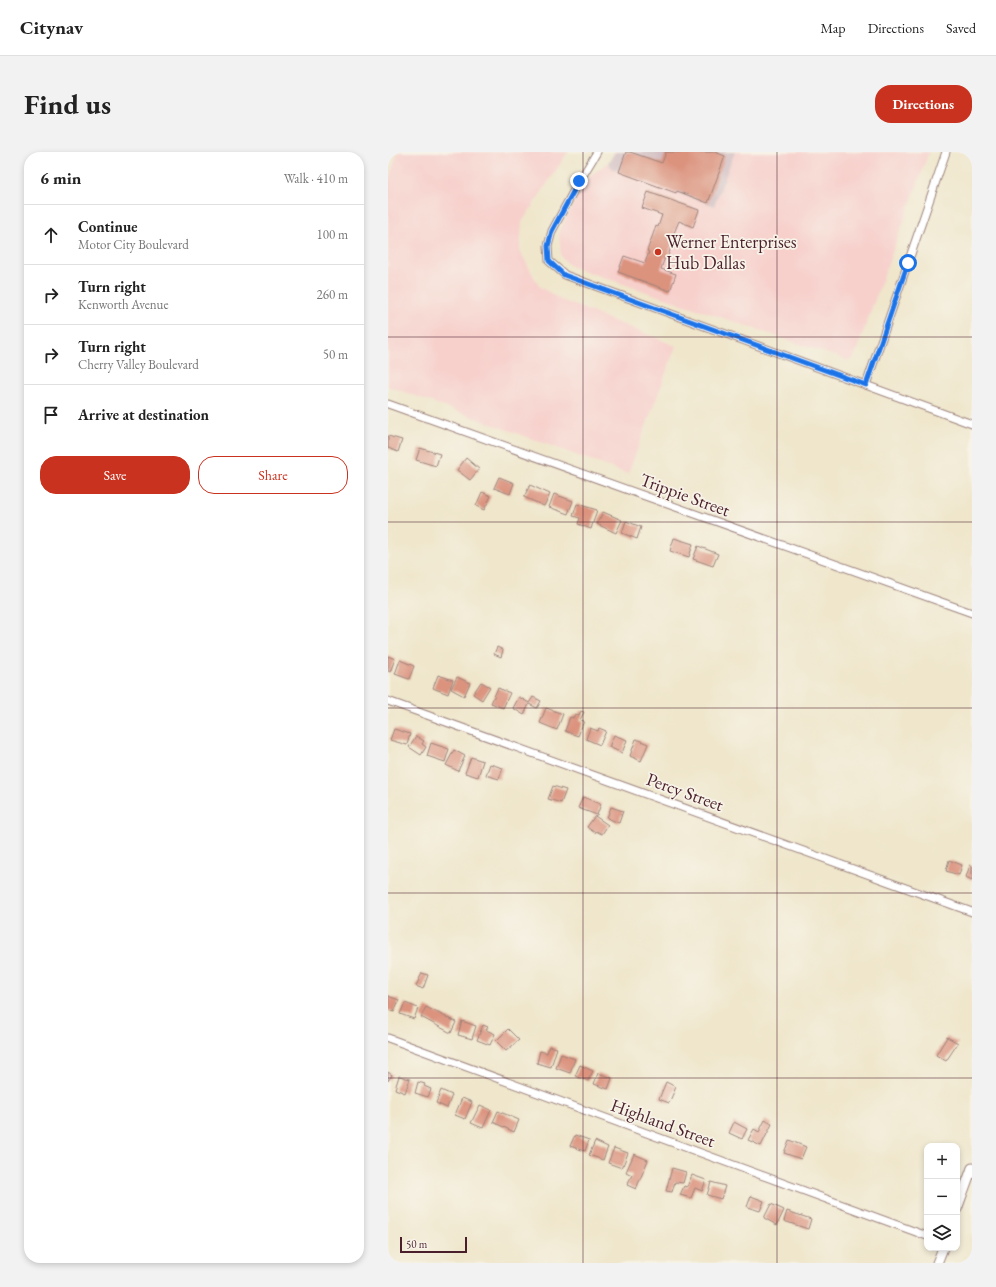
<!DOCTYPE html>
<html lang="en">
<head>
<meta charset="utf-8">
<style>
	:root { --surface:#fff; --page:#f2f2f2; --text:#222; --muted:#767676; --line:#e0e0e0; --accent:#c8321e }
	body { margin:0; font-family:"EB Garamond",serif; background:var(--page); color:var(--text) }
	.controls { position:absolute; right:12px; bottom:12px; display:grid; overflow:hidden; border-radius:8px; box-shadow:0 2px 6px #0003 }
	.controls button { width:36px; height:36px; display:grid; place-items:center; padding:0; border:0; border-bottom:1px solid var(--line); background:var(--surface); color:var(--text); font:20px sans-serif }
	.scale { position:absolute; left:12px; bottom:10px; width:67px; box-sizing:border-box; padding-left:4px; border:2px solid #4a1f2b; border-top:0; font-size:11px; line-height:14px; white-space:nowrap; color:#4a1f2b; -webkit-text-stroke:3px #f7f3e8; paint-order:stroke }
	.stop { position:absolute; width:12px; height:12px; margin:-9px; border:3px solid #1a73e8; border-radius:50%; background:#fff }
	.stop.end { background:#1a73e8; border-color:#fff; box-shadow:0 1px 4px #0008 }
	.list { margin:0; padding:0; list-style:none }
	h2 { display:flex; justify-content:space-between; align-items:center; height:52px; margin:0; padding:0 16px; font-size:17px }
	h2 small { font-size:13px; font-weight:400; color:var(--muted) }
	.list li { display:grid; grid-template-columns:26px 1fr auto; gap:12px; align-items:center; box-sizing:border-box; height:60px; padding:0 16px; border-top:1px solid var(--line) }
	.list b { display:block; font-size:15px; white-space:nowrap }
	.list p { margin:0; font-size:13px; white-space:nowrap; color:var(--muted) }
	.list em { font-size:13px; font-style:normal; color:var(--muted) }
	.actions { display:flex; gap:8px; padding:12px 16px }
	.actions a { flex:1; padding:9px 0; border:1px solid var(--accent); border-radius:16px; text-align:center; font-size:14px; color:var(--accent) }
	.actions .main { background:var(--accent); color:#fff }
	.icon { flex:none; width:22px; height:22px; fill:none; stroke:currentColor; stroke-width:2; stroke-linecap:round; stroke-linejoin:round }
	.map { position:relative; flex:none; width:584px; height:1111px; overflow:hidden; border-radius:16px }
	header { display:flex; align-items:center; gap:24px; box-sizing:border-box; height:56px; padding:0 20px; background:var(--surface); border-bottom:1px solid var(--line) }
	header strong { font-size:19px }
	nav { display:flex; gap:22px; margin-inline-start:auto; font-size:14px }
	.intro { display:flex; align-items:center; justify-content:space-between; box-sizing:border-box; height:96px; padding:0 24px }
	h1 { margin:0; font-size:28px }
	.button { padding:10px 18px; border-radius:16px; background:var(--accent); color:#fff; font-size:14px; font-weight:700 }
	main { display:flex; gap:24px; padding:0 24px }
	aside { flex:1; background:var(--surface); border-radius:16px; box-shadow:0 2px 6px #0003 }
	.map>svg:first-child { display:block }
</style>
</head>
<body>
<header>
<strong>Citynav</strong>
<nav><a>Map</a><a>Directions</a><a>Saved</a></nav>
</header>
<div class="intro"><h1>Find us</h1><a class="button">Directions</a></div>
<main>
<aside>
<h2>6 min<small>Walk · 410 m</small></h2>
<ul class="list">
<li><svg class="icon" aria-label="ahead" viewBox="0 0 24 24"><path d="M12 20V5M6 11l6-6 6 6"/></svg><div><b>Continue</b><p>Motor City Boulevard</p></div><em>100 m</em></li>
<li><svg class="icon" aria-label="right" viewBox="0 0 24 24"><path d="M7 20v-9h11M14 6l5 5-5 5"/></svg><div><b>Turn right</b><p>Kenworth Avenue</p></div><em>260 m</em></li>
<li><svg class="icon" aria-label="right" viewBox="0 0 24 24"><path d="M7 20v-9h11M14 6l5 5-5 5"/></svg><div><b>Turn right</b><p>Cherry Valley Boulevard</p></div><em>50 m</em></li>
<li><svg class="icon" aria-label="arrive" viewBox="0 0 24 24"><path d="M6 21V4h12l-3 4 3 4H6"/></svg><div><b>Arrive at destination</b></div></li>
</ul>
<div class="actions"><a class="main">Save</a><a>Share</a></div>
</aside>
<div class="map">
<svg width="584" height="1111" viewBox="0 0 584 1111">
	<rect width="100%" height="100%" fill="#f7f3e8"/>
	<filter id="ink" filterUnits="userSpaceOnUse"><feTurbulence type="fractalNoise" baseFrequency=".025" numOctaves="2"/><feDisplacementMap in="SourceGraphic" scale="8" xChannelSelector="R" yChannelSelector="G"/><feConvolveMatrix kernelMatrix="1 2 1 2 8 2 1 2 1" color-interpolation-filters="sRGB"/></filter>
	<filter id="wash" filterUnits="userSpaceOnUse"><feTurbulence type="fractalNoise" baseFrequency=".012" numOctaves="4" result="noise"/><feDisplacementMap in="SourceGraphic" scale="16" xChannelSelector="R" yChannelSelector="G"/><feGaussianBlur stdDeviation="0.9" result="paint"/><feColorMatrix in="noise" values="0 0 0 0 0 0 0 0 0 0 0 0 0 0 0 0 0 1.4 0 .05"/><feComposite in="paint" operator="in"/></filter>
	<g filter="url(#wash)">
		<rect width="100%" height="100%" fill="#efe6cb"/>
		<path fill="#f7d0cc" d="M10 0H180L134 70 132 99 151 134 173 148 288 194 240 322 0 234V29Z
			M347 0H541L466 205 463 207 459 208 182 114 173 104 171 80 193 37 204 22 220 11 225 17 326 54Z"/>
		<path fill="#d2bec3" d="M227 0H347L326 54 225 17 220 11Z"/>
		<g id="blocks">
			<path fill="#db937e" d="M238 0H242L274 11 278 0H327L337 4 320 51 289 39 288 41 231 20Z
				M260 40 311 58 305 75 291 69 286 81 288 82 279 106 277 105 273 117 288 122 282 139 230 120 236 104 257 111 261 100 259 99 268 74 270 75 274 63 254 56Z
				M0 284 14 288 10 300 0 296Z
				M32 296 52 302 48 314 28 308Z
				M78 306 91 317 82 328 69 318Z
				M111 325 126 331 122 342 106 336Z
				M142 333 162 342 156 354 136 345Z
				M94 340 103 344 96 358 88 354Z
				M166 342 185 349 180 362 161 355Z
				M189 352 209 358 203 377 190 372 192 366 185 364Z
				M215 360 234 368 228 381 209 372Z
				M238 369 253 375 249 387 234 381Z
				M286 386 305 392 301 405 282 399Z
				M310 394 330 402 325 414 305 407Z
				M109 495 115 498 113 505 106 502Z
				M0 504 7 507 2 520 0 519Z
				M12 508 26 514 21 527 7 522Z
				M50 523 65 528 60 542 45 536Z
				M69 525 82 531 76 544 63 537Z
				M93 530 102 535 94 548 85 542Z
				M110 536 122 541 115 556 103 551Z
				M131 545 141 551 145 545 153 549 149 556 141 552 136 563 125 556Z
				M158 556 175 562 169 578 152 571Z
				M193 559 196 560 192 568 196 569 190 584 177 579 182 565 185 566 187 562 191 563Z
				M202 576 210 579 211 576 218 579 212 593 198 587Z
				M6 577 22 582 19 593 2 588Z
				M226 583 239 588 234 601 221 595Z
				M28 584 36 589 34 592 38 595 33 603 21 595Z
				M248 587 260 592 253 609 242 604Z
				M43 591 61 597 57 610 39 604Z
				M66 598 77 604 70 619 58 613Z
				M83 605 95 609 90 625 77 621Z
				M102 612 115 616 111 627 98 623Z
				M165 634 178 638 173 651 160 647Z
				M195 645 213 652 209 663 190 656Z
				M223 655 235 659 231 671 219 666Z
				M207 664 220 673 214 682 208 679 207 681 199 675Z
				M561 708 574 713 571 723 558 719Z
				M582 713 584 714V728L578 725Z
				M34 821 40 823 35 837 28 834Z
				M0 844 11 848 6 860 0 858Z
				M17 851 30 856 26 867 12 862Z
				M38 855 68 870 63 881 33 865Z
				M74 869 88 874 84 887 70 883Z
				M95 873 100 875 98 878 107 882 102 893 89 888Z
				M120 877 131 888 118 899 108 889Z
				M559 885 570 891 558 909 548 903Z
				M161 894 169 896 163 915 149 911 152 899 159 901Z
				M173 902 187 907 182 921 168 916Z
				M192 913 205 919 200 929 187 924Z
				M0 920 4 923 0 929Z
				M210 921 224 926 220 937 206 932Z
				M11 924 22 927 17 941 7 937Z
				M30 930 37 932 36 934 43 937 40 945 27 941Z
				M278 930 288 935 281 951 271 947Z
				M53 938 64 943 59 956 48 951Z
				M74 946 84 950 77 967 67 963Z
				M92 953 103 958 95 976 83 971Z
				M110 959 131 968 126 980 105 970Z
				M377 968 384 972 373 994 360 988 366 977 371 980Z
				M346 970 359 977 354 987 341 981Z
				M187 983 201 988 197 999 182 994Z
				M401 988 418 995 413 1007 396 1001Z
				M207 989 220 995 215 1008 201 1003Z
				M226 996 240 1001 234 1016 220 1011Z
				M246 1002 260 1008 248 1037 239 1033 244 1023 238 1020Z
				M284 1016 298 1020 295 1031 287 1030 284 1040 278 1039Z
				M304 1023 318 1028 314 1039 307 1036 303 1046 292 1043 296 1034 299 1035Z
				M323 1030 337 1034 333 1047 319 1043Z
				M363 1044 376 1049 372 1059 359 1055Z
				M383 1052 396 1058 389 1073 376 1066Z
				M399 1059 423 1067 420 1077 396 1069Z"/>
		</g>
	</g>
	<g filter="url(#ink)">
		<use href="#blocks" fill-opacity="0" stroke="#9c827b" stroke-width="1"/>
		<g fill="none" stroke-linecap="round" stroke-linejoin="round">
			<g stroke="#9c827b" stroke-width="9">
				<path id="minor" d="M209 0 185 40 164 79 160 94 161 109 177 123 584 272
					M478 233 558 0
					M0 252 584 461
					M0 549 584 760
					M0 886 539 1084"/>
			</g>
			<g stroke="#9c827b" stroke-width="11">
				<path id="tertiary" d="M569 1057 584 1016
					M549 1111 555 1096"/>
			</g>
			<use href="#minor" stroke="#fff" stroke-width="7"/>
			<use href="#tertiary" stroke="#fff" stroke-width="9"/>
		</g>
	</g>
	<g fill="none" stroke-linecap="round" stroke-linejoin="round" filter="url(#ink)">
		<path stroke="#1a73e8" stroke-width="5" d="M191 29 164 79 160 94 161 109 176 123 478 233 520 111"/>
	</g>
	<path fill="none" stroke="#4a1f2b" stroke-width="1" stroke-opacity="0.55" d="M195 0V1111M389 0V1111M0 185H584M0 370H584M0 556H584M0 741H584M0 926H584"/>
	<circle fill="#c8321e" stroke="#f7f3e8" stroke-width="1.5" cx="270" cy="100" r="4"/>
	<g text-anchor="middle" stroke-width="3.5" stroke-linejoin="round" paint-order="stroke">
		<g font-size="18" fill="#4a1f2b" stroke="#f7f3e8" text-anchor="start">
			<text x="278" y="96">Werner Enterprises<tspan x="278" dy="21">Hub Dallas</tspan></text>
		</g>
		<g font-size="18" fill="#4a1f2b" stroke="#f7f3e8">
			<text transform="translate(297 343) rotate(20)" y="6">Trippie Street</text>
			<text transform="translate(297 640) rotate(20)" y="6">Percy Street</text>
			<text transform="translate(275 971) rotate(20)" y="6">Highland Street</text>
		</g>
	</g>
</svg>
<div class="controls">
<button>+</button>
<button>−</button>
<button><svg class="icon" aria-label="layers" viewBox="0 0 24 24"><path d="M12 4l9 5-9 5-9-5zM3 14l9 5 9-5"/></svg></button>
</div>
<div class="scale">50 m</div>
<div class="stop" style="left:520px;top:111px"></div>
<div class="stop end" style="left:191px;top:29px"></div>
</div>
</main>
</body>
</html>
